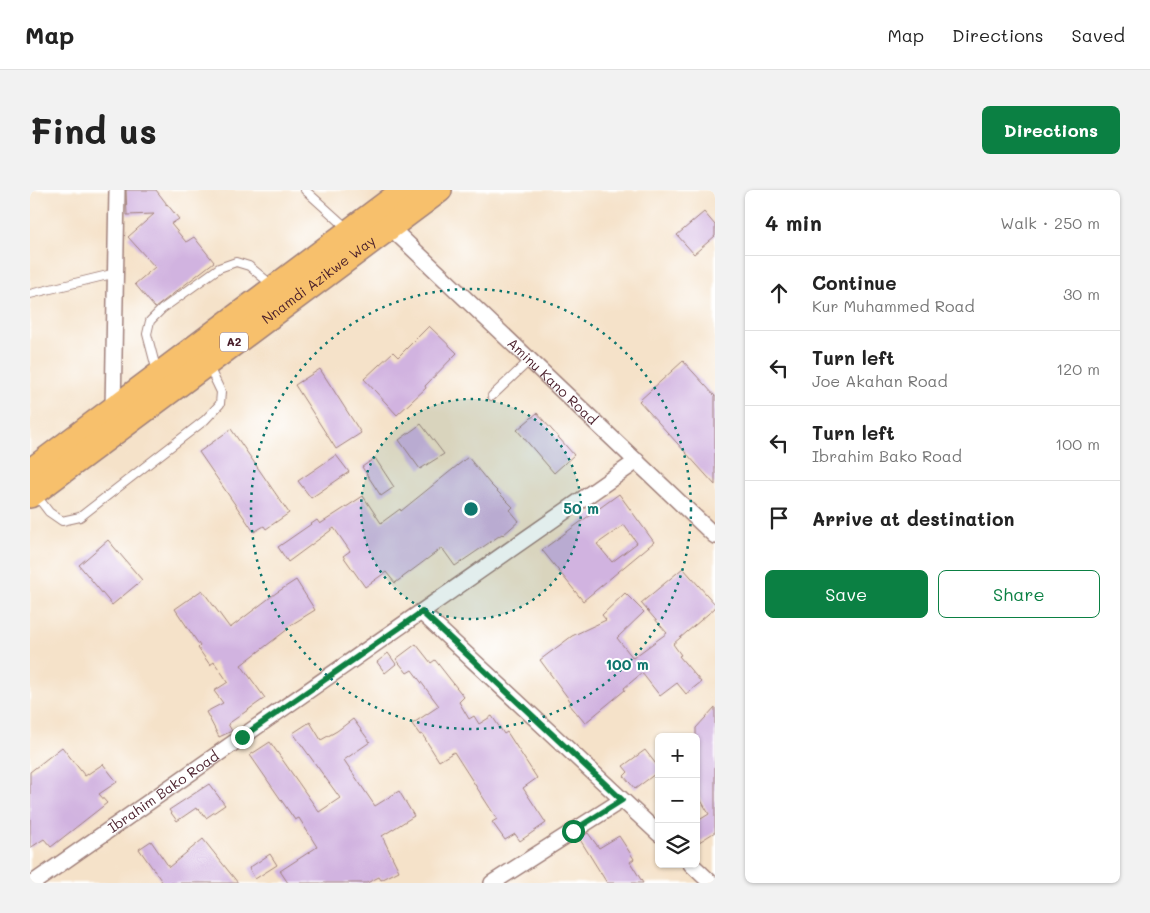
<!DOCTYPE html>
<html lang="en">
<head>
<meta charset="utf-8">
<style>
	:root { --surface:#fff; --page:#f2f2f2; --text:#222; --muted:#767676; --line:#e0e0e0; --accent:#0b8043 }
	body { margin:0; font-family:Mali,sans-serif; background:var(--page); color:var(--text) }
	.controls { position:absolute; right:15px; bottom:15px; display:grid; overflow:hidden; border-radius:8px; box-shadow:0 1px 4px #0004 }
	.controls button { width:45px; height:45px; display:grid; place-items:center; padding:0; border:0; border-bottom:1px solid var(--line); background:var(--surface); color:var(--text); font:25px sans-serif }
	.stop { position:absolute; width:15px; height:15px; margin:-11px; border:4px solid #0b8043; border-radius:50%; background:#fff }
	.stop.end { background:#0b8043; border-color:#fff; box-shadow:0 1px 5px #0008 }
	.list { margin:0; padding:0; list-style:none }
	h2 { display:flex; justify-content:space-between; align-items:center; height:65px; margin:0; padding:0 20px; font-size:21px }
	h2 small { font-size:16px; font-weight:400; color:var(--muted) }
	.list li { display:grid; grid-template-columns:32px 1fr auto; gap:15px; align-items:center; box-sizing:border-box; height:75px; padding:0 20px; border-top:1px solid var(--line) }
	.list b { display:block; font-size:19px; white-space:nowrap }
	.list p { margin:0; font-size:16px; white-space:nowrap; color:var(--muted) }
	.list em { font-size:16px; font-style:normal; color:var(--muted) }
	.actions { display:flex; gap:10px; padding:15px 20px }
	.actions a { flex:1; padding:11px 0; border:1px solid var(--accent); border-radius:8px; text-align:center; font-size:18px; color:var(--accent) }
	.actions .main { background:var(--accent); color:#fff }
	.icon { flex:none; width:28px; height:28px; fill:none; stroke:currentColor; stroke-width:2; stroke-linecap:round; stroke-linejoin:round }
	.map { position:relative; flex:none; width:685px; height:693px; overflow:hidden; border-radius:8px }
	header { display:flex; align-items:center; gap:30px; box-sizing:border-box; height:70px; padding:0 25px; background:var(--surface); border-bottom:1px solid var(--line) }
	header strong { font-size:24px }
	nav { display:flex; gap:28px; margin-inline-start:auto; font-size:18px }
	.intro { display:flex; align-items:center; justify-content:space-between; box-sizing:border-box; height:120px; padding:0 30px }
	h1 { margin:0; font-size:35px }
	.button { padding:12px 22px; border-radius:8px; background:var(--accent); color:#fff; font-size:18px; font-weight:700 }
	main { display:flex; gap:30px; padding:0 30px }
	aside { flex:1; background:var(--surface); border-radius:8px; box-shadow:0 1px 4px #0004 }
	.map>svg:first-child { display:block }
</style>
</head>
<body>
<header>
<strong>Map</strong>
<nav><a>Map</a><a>Directions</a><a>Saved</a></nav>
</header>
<div class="intro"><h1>Find us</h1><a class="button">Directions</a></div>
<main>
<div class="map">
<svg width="685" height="693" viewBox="0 0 685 693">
	<rect width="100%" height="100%" fill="#fff"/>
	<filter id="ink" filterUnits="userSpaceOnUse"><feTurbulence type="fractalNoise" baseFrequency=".02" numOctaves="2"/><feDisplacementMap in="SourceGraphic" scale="10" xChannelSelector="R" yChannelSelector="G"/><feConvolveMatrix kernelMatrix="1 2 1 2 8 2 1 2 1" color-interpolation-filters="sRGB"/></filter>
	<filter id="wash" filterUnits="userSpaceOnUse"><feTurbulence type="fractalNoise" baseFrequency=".0096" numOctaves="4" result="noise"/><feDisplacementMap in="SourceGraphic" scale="20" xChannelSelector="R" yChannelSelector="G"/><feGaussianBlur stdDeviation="1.12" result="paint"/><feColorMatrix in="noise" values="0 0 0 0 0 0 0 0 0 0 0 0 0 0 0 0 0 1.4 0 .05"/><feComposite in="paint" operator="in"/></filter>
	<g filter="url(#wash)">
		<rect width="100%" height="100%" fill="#f5e2c9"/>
		<g id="blocks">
			<path fill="#d1b3e0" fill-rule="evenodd" d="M96 0H126L136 13V15L137 14 149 29 141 34 156 52 164 47 184 72 125 118 105 94 125 77 98 47 124 24 97 25Z
				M674 22 685 35V46L664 64 647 45Z
				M399 136 427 163 395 196 396 198 367 225 334 189 363 162 368 167Z
				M653 171 685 206V295L609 211Z
				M290 179 331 243 306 259 265 195Z
				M507 223 544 265 524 283 487 240Z
				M391 234 414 264 390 279 369 250Z
				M201 239 259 323 236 339 234 336 224 342 169 262Z
				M306 265 319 282 281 308 268 291Z
				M438 267 460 294 483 317 480 320 489 331 473 345 472 344 425 376 412 358 365 393 356 382 335 397 313 366 320 361 304 338 258 372 248 357 287 330 290 334 333 306 351 333 370 319 371 321Z
				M345 268 364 297 351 306 332 277Z
				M589 304 624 352 553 411 512 360ZM594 335 607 353 582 372 567 354Z
				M78 350 112 390 82 415 49 375Z
				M653 378 685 414V418L643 454 651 465 649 466 671 492 656 504 647 493 630 506 612 483 594 498 595 500 555 533 539 514 541 512 510 470 542 446 576 430 572 425 595 403 614 422 587 448 603 468 637 443 611 413Z
				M266 390 285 420 256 438 258 439 211 475 235 508 198 534 202 541 189 547 176 522 193 513 184 501 198 492 184 472 180 475 168 458 170 456 145 419 172 400 200 438 246 403Z
				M386 454 401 473 405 470 434 507 429 512 439 529 444 526 449 534 462 526 474 544 477 542 507 588 493 598 516 633 490 651 485 644 475 650 462 632 467 629 424 562 409 571 392 544 390 545 382 534 409 516 382 480 377 483 366 469Z
				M358 463 366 474 355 483 347 472Z
				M685 517V642L666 654V632L679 624 666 602V538Z
				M323 529 340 552 314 570 345 616 369 601 384 626 352 646 369 681 351 690 349 687 337 693H258L250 681 287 657 269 628 265 630 220 565 240 552 289 622 310 608 263 543 280 532 291 550 307 541Z
				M32 557 55 586 73 574 87 592 69 604 77 613 21 657 14 649 0 658V582Z
				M615 560 629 578V581L605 599 594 586 598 582 593 576Z
				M179 594 195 615 176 628 169 619 167 620 166 618 147 631 139 620Z
				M558 643 569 658 589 646 604 669 600 672 613 693H577L549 648Z
				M173 649 208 693H133L109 659 121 651 139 677Z
				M240 664 247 675 225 689 219 678Z"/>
		</g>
	</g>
	<g filter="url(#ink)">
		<use href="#blocks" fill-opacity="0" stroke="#a0807a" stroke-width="1"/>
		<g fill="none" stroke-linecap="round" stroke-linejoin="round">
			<g stroke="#a0807a" stroke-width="10">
				<path id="service" d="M275 0 317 38
					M0 104 86 83
					M127 182 117 144 120 131 132 119 189 78 206 72 219 76 242 95
					M462 206 500 170
					M6 305 19 322 32 331 50 327 175 230 190 214 191 202 179 177"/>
			</g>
			<g stroke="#a0807a" stroke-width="18">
				<g id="minor">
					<path id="s1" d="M360 37 685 346"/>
					<path d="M83 220 87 0"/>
					<path d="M391 422 629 644"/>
					<path d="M661 674 681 693"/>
					<path id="s2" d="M3 693 607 271"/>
					<path d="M462 693 592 610"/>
				</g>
			</g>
			<g stroke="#a0807a" stroke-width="28">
				<g id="trunk">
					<path d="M0 282 375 0"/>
					<path id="s3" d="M0 305 409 0"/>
				</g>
			</g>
			<use href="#service" stroke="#fff" stroke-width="8"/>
			<use href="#minor" stroke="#fff" stroke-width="15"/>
			<use href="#trunk" stroke="#f7c06c" stroke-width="25"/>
		</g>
	</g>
	<g fill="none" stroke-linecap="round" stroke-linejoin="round" filter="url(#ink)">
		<path stroke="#0b8043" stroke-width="6" d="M212 547 392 422 592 610 543 641"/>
	</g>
	<circle cx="441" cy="319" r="110" fill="#0f766e" fill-opacity=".12"/>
	<g fill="none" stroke="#0f766e" stroke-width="2.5" stroke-dasharray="2.5 5">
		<circle cx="441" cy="319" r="110"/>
		<circle cx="441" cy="319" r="220"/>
	</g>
	<g text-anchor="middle" stroke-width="4" stroke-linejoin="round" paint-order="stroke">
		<rect fill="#fff" stroke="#80626b" stroke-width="1" x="190" y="142.5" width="28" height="19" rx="4"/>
		<g font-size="12" font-weight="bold" fill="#4a1f2b">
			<text x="204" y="156">A2</text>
		</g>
		<g font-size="14" fill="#4a1f2b" stroke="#fff">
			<text dy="5" stroke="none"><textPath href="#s3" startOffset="360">Nnamdi Azikwe Way</textPath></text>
			<text dy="5" stroke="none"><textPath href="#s1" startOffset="224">Aminu Kano Road</textPath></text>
			<text dy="5" stroke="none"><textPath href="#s2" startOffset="159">Ibrahim Bako Road</textPath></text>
		</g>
	</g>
	<circle cx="441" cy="319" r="8" fill="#0f766e" stroke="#fff" stroke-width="2.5"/>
	<g font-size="15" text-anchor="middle" font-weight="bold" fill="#0f766e" stroke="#fff" stroke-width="4" stroke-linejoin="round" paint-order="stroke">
		<text x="551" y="324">50 m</text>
		<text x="597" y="480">100 m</text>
	</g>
</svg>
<div class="controls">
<button>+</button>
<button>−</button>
<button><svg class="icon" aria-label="layers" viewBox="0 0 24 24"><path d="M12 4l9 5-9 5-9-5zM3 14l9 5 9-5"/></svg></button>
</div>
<div class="stop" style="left:543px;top:641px"></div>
<div class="stop end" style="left:212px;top:547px"></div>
</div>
<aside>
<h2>4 min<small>Walk · 250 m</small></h2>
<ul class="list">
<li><svg class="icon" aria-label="ahead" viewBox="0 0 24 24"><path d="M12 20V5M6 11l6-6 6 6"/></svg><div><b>Continue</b><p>Kur Muhammed Road</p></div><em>30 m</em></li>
<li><svg class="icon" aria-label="left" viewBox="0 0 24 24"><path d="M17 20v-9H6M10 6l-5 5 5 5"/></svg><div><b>Turn left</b><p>Joe Akahan Road</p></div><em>120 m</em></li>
<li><svg class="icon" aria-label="left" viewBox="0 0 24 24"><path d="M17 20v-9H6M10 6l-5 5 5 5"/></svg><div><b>Turn left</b><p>Ibrahim Bako Road</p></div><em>100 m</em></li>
<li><svg class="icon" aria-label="arrive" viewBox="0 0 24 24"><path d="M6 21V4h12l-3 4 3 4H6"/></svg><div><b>Arrive at destination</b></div></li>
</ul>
<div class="actions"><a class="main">Save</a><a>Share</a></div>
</aside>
</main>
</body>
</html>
